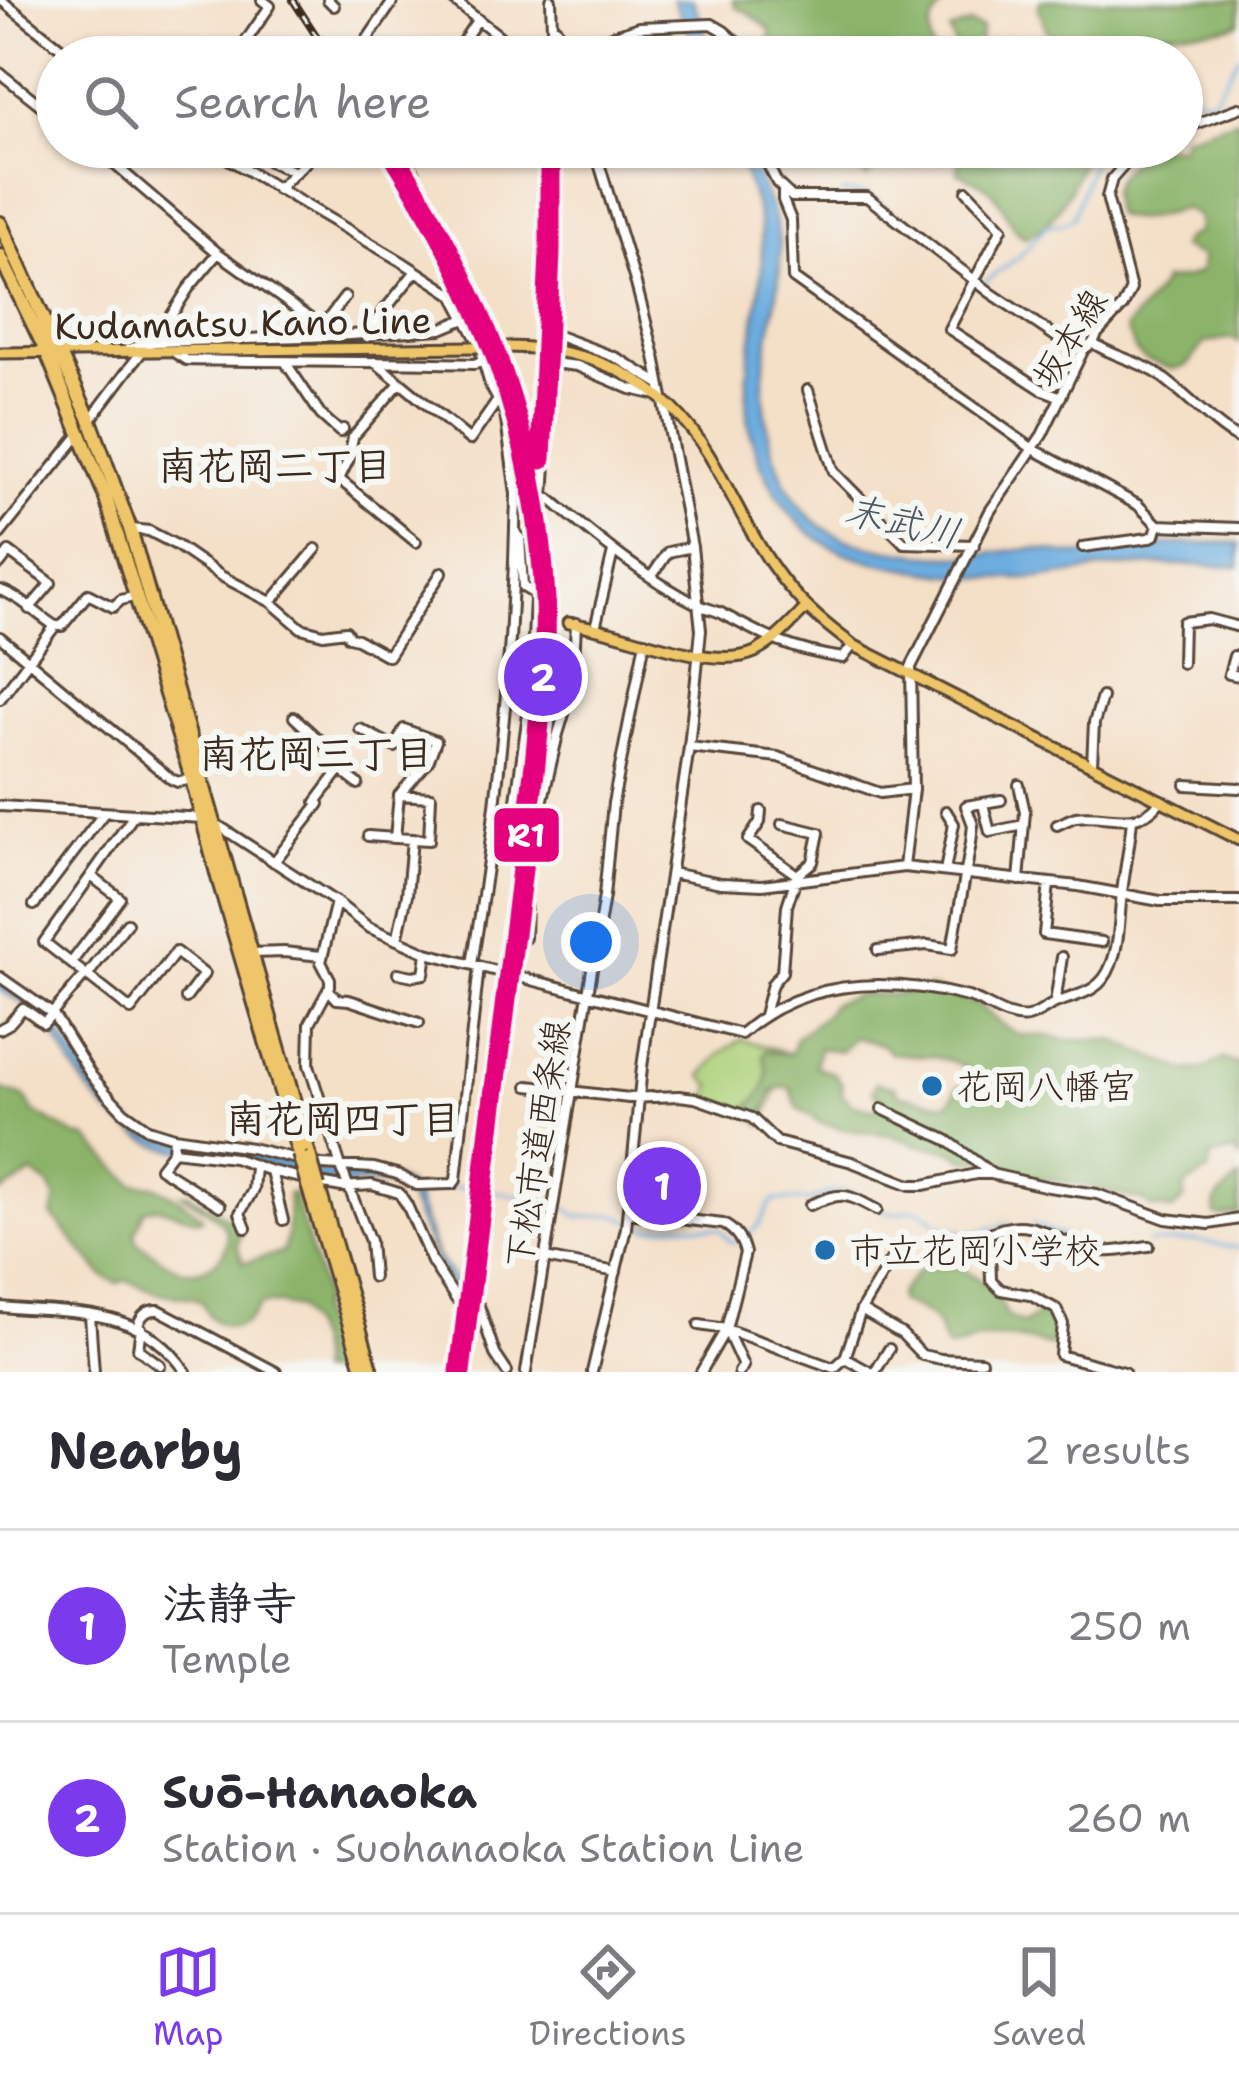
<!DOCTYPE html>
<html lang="en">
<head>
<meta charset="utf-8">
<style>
	:root { --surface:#fff; --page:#f7f7f7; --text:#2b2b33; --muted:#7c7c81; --line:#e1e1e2; --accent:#7c3aed }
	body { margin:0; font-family:"Shantell Sans","Klee One",sans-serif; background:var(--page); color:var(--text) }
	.you { position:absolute; left:591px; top:942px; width:42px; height:42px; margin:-30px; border:9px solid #fff; border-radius:50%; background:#1a73e8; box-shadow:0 0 0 18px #1a73e833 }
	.badge { display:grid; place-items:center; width:78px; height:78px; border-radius:50%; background:var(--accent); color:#fff; font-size:39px; font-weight:700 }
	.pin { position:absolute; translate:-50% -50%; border:6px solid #fff; box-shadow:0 3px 12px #0006 }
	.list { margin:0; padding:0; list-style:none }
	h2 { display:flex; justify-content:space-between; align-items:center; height:156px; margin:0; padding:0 48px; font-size:51px }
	h2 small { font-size:39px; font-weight:400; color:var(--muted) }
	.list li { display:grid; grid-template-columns:78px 1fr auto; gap:36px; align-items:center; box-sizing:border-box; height:192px; padding:0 48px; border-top:3px solid var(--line) }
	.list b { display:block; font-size:45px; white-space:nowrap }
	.list p { margin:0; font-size:39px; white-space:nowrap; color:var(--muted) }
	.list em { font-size:39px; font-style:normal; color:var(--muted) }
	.icon { flex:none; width:66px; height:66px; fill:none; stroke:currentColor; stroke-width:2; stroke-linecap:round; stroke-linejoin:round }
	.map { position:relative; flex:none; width:1239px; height:1372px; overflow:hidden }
	.search { position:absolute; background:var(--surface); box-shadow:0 3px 9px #0004; left:36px; right:36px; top:36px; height:132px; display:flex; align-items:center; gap:30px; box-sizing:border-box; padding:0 42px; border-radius:66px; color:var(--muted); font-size:45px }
	.sheet { height:540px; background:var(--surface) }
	nav { display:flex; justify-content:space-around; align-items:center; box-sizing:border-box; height:168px; border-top:3px solid var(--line); background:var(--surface); font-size:33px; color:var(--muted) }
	nav a { display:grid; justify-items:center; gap:6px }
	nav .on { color:var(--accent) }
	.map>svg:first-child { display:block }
</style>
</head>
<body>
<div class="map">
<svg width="1239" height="1372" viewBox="0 0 1239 1372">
	<rect width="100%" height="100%" fill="#f6f6f2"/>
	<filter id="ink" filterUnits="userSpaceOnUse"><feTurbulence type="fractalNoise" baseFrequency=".00833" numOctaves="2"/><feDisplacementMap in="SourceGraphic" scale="24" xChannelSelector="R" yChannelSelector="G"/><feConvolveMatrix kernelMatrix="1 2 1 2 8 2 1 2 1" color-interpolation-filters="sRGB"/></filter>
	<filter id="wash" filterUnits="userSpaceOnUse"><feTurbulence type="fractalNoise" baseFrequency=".004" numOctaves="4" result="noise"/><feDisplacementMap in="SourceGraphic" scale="48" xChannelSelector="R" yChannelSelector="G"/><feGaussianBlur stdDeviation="2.7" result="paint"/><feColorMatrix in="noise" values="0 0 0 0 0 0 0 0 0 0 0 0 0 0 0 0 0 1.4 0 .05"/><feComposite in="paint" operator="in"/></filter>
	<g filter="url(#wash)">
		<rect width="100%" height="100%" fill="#f4dfc7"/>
		<path fill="#afd27b" stroke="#757e4c" stroke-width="3" d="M856 147H863L883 159 867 178 843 160Z
			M742 1039 795 1055 786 1085 777 1089 762 1125C745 1110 727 1106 706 1100L712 1086 702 1076 721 1053Z"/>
		<path fill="#8bb46b" stroke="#636f44" stroke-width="3" fill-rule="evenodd" d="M733 0H948C930 19 925 32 935 57H770L767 49 771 31 748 12 736 8Z
			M1041 0H1239V23C1201 39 1151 15 1125 57H1063L1064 48 1046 29 1038 7Z
			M970 24 982 28 978 46 970 57H954L957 52 950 31Z
			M1239 119V342L1230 338 1204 343 1188 365 1173 369 1146 360 1136 351 1126 329C1137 313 1155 298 1163 281L1187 278 1201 271 1202 257 1181 247 1184 240 1199 231 1198 217 1184 208C1160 215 1139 225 1115 215 1114 213 1111 196 1111 194 1112 177 1136 154 1151 149 1160 145 1172 147 1182 147V137Z
			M879 147H939L916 165Z
			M953 147H1088C1076 177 1058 228 1024 237 1010 227 1006 208 994 194 983 181 972 181 958 172L959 161Z
			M930 988 979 1005 1005 1027 1020 1035 1047 1036 1067 1040H1112L1185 1071 1204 1069 1223 1059 1235 1064 1239 1062V1158L1234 1151 1210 1157 1209 1171 1185 1186 1184 1200 1172 1210 1150 1207 1144 1201 1083 1185 1024 1176 992 1161 965 1160 952 1150 921 1146 891 1135 848 1130 821 1123 797 1107 791 1089 783 1087 771 1091 763 1114 756 1113 749 1105C766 1094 771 1075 763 1057L765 1051 791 1054 796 1038 824 1016 832 1004 856 995 902 994ZM854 1037 883 1045 890 1053 936 1057 957 1063 976 1075 972 1082 958 1087 950 1102 942 1104 898 1094 896 1087 876 1083 873 1092 881 1099 876 1110 853 1105 842 1094V1084L835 1074 815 1066 819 1048 842 1051Z
			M2 1090 24 1097 34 1112 76 1136 87 1138 133 1184 154 1186 179 1199 203 1218 199 1220 157 1207 144 1210 135 1233 137 1242C152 1252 169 1267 187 1271 207 1275 234 1252 226 1230 222 1217 193 1201 182 1194H189L235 1222 241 1231 237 1246 243 1263 281 1253C290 1240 289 1210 288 1194L293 1193 321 1284 323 1301 319 1308 321 1324 330 1336 340 1372H317C322 1348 311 1328 298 1308L279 1304H261C256 1310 253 1317 246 1322 229 1334 208 1321 203 1303L194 1298 158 1293 127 1280 117 1283 103 1276 52 1215 56 1199 47 1183 32 1174 0 1193V1091Z
			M1239 1178V1213L1222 1217 1215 1215 1216 1200Z
			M957 1267C981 1277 997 1291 1007 1316L1023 1324 1045 1310 1053 1320 1055 1340 1050 1346C1026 1340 1002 1335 977 1340 964 1343 961 1349 947 1348 941 1339 940 1329 934 1321 925 1309 911 1308 899 1301V1294L920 1269Z"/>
		<path fill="#6cacdf" stroke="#546b7e" stroke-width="3" d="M673 0H693L715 57H700Z
			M734 147H744C758 182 778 212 780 250 782 299 761 347 764 396 767 442 782 498 822 527 854 549 926 557 965 556 989 555 1014 548 1038 549 1050 550 1062 555 1074 555 1095 555 1117 550 1138 547 1172 544 1205 542 1239 543V567C1200 564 1159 564 1120 567 1087 569 1054 580 1021 579 988 579 953 576 921 571 854 560 805 549 771 484 758 461 748 433 747 406 744 349 767 291 761 234 759 204 744 175 734 147Z
			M0 982 38 1006 53 1021 87 1076 113 1108 148 1135 167 1140 229 1147 334 1174 367 1173 387 1176 406 1184 416 1198 436 1253 459 1288 476 1302 497 1368 488 1359 469 1308 459 1300 441 1272 409 1199C388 1174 361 1187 332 1183 302 1179 273 1166 244 1158 214 1151 181 1155 153 1143 118 1129 88 1093 69 1061 60 1045 52 1029 38 1015 28 1005 13 998 0 990Z"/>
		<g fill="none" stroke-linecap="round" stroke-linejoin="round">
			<path stroke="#6cacdf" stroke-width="3" d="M1182 90C1193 94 1203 102 1215 96L1239 56
				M841 193 867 194
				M875 199 901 219
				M984 283 1020 256 1046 226 1064 223 1073 218 1097 147
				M413 1194C456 1178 504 1195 547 1201
				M560 1204 579 1217 617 1215 648 1229 679 1224 720 1229 730 1241 736 1243
				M880 1208 886 1212 899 1213 911 1210 922 1211 939 1225 972 1233 1010 1223
				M1032 1224 1084 1245
				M744 1239 759 1225 770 1204 776 1200 808 1201 831 1192 843 1191 855 1195
				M1147 1243 1196 1241 1239 1248"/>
		</g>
	</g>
	<g filter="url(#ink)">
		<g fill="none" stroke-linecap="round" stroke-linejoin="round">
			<g stroke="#574537" stroke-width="14">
				<path id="minor" d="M1 0 72 57
					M328 0 334 6
					M453 0 526 57
					M551 0 553 57
					M556 28 565 57
					M724 31 742 47 751 51 757 49 764 57
					M360 50 394 0
					M235 57 270 6 262 0
					M396 57 399 52 405 57
					M452 57 478 19
					M581 57 600 40 639 27 712 24 724 31 726 57
					M0 73 57 118
					M1182 129 1239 108
					M94 147 218 253 333 335
					M208 147 404 263 453 295 477 340 490 385 505 413 516 494 541 495 550 499C596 537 641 576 695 603 703 608 712 609 721 613 765 637 793 651 843 658L853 645
					M266 147 268 149 266 156 269 161 292 171
					M399 147 415 173
					M759 147 777 183 792 197H867L991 293 1061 340 1084 349
					M278 190C291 173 306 165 320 147
					M783 191V200L791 220 793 278 1033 449 1138 505 1158 525 1239 528
					M967 191 1002 228 949 329 1041 389 1061 397
					M322 327 345 297
					M553 334 617 358 660 384
					M367 337 371 327 416 271
					M156 340 188 289 218 253
					M553 343 555 147
					M1093 343C1112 356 1135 360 1155 372 1185 392 1209 422 1239 439
					M128 349 155 342 334 336 441 329 465 319
					M175 353 186 360C282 362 378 361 474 364L483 362
					M375 362 470 440 498 400
					M286 363 321 415 340 432 343 429
					M552 363 577 366 631 389 653 394
					M399 384 353 437 349 459 339 479 416 542
					M808 390 834 472 904 543 974 545
					M91 419 143 350
					M544 496 553 355
					M131 529 149 531 176 545 221 576 271 602 301 628 323 634 346 631 349 637 357 639 388 656 442 572
					M0 534 81 433
					M1083 547 1149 538 1155 535 1158 525
					M0 564 9 552 51 583 29 609
					M652 576 668 552 692 547
					M0 590C21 597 36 614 55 626
					M271 602 316 549
					M595 628 613 552
					M0 637 171 779 178 782 192 779
					M1234 656 1229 674 1239 676
					M1182 663 1183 622 1209 619 1239 627
					M0 699 55 626H62L88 594 113 607 121 600 137 596
					M294 717 345 764 340 770 358 784
					M360 729 395 747 404 729 436 741 428 762 399 795 395 838 429 840 431 797 399 795
					M689 747 778 757 880 793 913 789
					M1092 764 1094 723 1102 697
					M1186 785 1239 788
					M983 804 990 832 1024 825
					M0 806 202 818
					M761 811 760 822 748 840 797 875
					M134 815 44 942 131 1010 176 952 204 974 186 998
					M216 824 336 902 368 927 427 953 741 1034C805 977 888 977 968 997 986 1002 1008 1021 1028 1017 1037 1015 1045 1008 1053 1004 1077 994 1100 994 1111 965 1120 942 1119 916 1122 892 1125 868 1130 844 1132 819
					M1057 825C1060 824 1073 817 1076 817 1107 812 1140 832 1161 800
					M512 829 530 699 535 599 533 593 523 587 520 538 517 534
					M368 836 395 838
					M274 862 319 804 316 802 340 770
					M904 867 913 789 911 667 990 511 1042 435 1084 349 1093 343 1097 334 1123 306 1131 289 1107 197 1112 179 1140 147
					M945 871 954 824 946 811
					M671 873 721 883 762 885 904 867 1078 886 1160 901H1239
					M1019 880 1025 812 1019 785
					M1049 883 1044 934 1102 942
					M336 902 321 962 330 979V986L310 1023 309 1065 342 1170 370 1241 373 1277
					M34 905 104 813
					M397 940 407 895 412 839
					M878 950 927 945 952 949 971 843 973 825 966 806 1001 800
					M252 953 284 952 321 956
					M71 963 120 898 91 876
					M472 964C499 808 513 652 516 494
					M398 973 413 976 424 974 427 953
					M512 975 516 945 525 938 527 868 558 734 573 684 576 623
					M87 976 127 923
					M0 977 53 1014 91 1075 106 1093 124 1112 148 1129 174 1137 251 1148 322 1165 374 1168 397 1174 417 1185 453 1184 456 1180 479 966
					M329 990 337 999 349 1000 419 1023
					M1055 1003 1062 957
					M764 1015 772 984 782 972 787 906 797 875 813 862 819 833 782 824
					M0 1029 9 1024 23 1008 44 1023 85 975
					M528 1086 629 1098 679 1096 695 1098 752 1118 777 1142 852 1162 910 1185H924L976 1174H991L1049 1187 1097 1194 1166 1219 1209 1224 1239 1219
					M882 1109 947 1140 991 1173
					M174 1137 173 1151 160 1168 220 1206
					M173 1151 234 1158 271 1171 283 1220
					M271 1171 305 1179
					M319 1183 342 1187 372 1185 399 1193 407 1205 432 1262 456 1299
					M810 1205C842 1191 846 1193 877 1210
					M628 1213 723 1224C735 1230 742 1240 745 1253L726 1329 701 1372
					M246 1228 240 1213 253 1190 255 1167
					M545 1258 616 1272
					M479 1306 495 1354 507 1372
					M0 1307C72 1314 141 1305 186 1372
					M861 1310 902 1334 922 1355 941 1359 981 1361
					M90 1316 94 1372
					M699 1325 726 1329 834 1368 845 1358 861 1310 892 1258
					M137 1327C141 1315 147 1309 159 1310L276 1372
					M141 1328 138 1349 160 1365
					M727 1331 743 1366 739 1372
					M845 1358 870 1372
					M526 1372 604 896 613 803 645 641
					M592 1372 626 1228 642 1067 689 747 701 630 692 547 655 356 636 284 594 147
					M875 1372 889 1349
					M1124 1372 1060 1355 1063 1324 1056 1309 1030 1295 1001 1290 991 1280 990 1248 984 1236C1034 1210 1048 1242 1092 1250 1111 1254 1131 1248 1149 1246"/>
			</g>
			<g stroke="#574537" stroke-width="15">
				<path id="major" d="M507 347C592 347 664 380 709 455 731 492 749 533 774 568 796 600 823 623 853 645L1239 840
					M0 353 473 347
					M568 623C619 628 710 673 755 652 775 642 791 623 806 608"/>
			</g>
			<g stroke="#574537" stroke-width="18">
				<path id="highway" d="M0 223 90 420 130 529 310 1158
					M0 256 47 353 105 495 192 779 219 881 299 1154
					M308 1185 364 1372
					M318 1187 372 1372"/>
			</g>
			<use href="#minor" stroke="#fff" stroke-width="8"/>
			<use href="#major" stroke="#eec569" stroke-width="9"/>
			<use href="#highway" stroke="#eec569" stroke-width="12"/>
			<g stroke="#3b2a1e" stroke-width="8">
				<path id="rail" d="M293 0 330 57
					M389 147C481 293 537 425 545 600 547 654 540 710 535 764L460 1372"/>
			</g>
			<use href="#rail" stroke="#f6f6f2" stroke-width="3" stroke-dasharray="9" stroke-linecap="butt"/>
			<g stroke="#574537" stroke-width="15" stroke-linecap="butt">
				<path id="major-bridge" d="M473 347H507"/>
			</g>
			<g stroke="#574537" stroke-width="18" stroke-linecap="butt">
				<path id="highway-bridge" d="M299 1154 308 1185
					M310 1158 318 1187"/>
			</g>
			<use href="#major-bridge" stroke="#eec569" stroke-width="9"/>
			<use href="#highway-bridge" stroke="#eec569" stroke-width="12"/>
			<g stroke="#f6f6f2" stroke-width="30">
				<path id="rail-1" d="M389 147C481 293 537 425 545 600 547 654 540 710 535 764L460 1372
					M541 459 550 252V147"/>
			</g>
			<use href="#rail-1" stroke="#e5007d" stroke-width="21"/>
		</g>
	</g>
	<g fill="#1f6fb2" stroke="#f6f6f2" stroke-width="4.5">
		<circle cx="932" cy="1086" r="12"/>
		<circle cx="825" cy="1250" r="12"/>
	</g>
	<g text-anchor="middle" stroke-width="12" stroke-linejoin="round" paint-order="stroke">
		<g font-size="36" fill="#3b2a1e" stroke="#f6f6f2">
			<text transform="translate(243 323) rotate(-1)" y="13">Kudamatsu Kano Line</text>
			<text transform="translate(1069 338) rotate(-58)" y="13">坂本線</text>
			<text transform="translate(537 1144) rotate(-81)" y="13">下松市道西条線</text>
		</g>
		<g font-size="36" fill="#3b2a1e" stroke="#f6f6f2" text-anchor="start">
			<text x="956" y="1099">花岡八幡宮</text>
			<text x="849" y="1263">市立花岡小学校</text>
		</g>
		<g font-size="39" font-weight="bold" fill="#3b2a1e" stroke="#f6f6f2">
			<text x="275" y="479">南花岡二丁目</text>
			<text x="316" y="767">南花岡三丁目</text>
			<text x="343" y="1132">南花岡四丁目</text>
		</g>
		<g font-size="39" font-style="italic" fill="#4c5862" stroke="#f6f6f2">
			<text transform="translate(903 521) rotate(13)" y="14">末武川</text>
		</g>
	</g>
	<rect stroke="#f6f6f2" stroke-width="4.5" x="492" y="806" width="69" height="58" rx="12" fill="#e5007d"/>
	<g font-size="33" text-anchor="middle" font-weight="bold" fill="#fff">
		<text x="526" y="847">R1</text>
	</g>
</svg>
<div class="you"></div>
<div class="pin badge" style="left:662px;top:1186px">1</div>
<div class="pin badge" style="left:543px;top:677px">2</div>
<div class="search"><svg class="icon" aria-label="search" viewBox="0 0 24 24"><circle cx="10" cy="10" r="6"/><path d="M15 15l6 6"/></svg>Search here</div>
</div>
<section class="sheet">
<h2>Nearby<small>2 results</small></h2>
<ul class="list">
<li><span class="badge">1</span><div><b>法静寺</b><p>Temple</p></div><em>250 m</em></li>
<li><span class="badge">2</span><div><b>Suō-Hanaoka</b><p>Station · Suohanaoka Station Line</p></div><em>260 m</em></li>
</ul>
</section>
<nav>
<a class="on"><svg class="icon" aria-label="map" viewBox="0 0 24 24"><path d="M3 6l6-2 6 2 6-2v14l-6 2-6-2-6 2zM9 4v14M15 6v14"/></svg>Map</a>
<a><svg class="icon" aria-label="directions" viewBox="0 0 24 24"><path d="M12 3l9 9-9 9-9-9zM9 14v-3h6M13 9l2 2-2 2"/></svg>Directions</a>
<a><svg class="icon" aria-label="saved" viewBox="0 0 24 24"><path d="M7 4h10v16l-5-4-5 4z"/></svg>Saved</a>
</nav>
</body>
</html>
